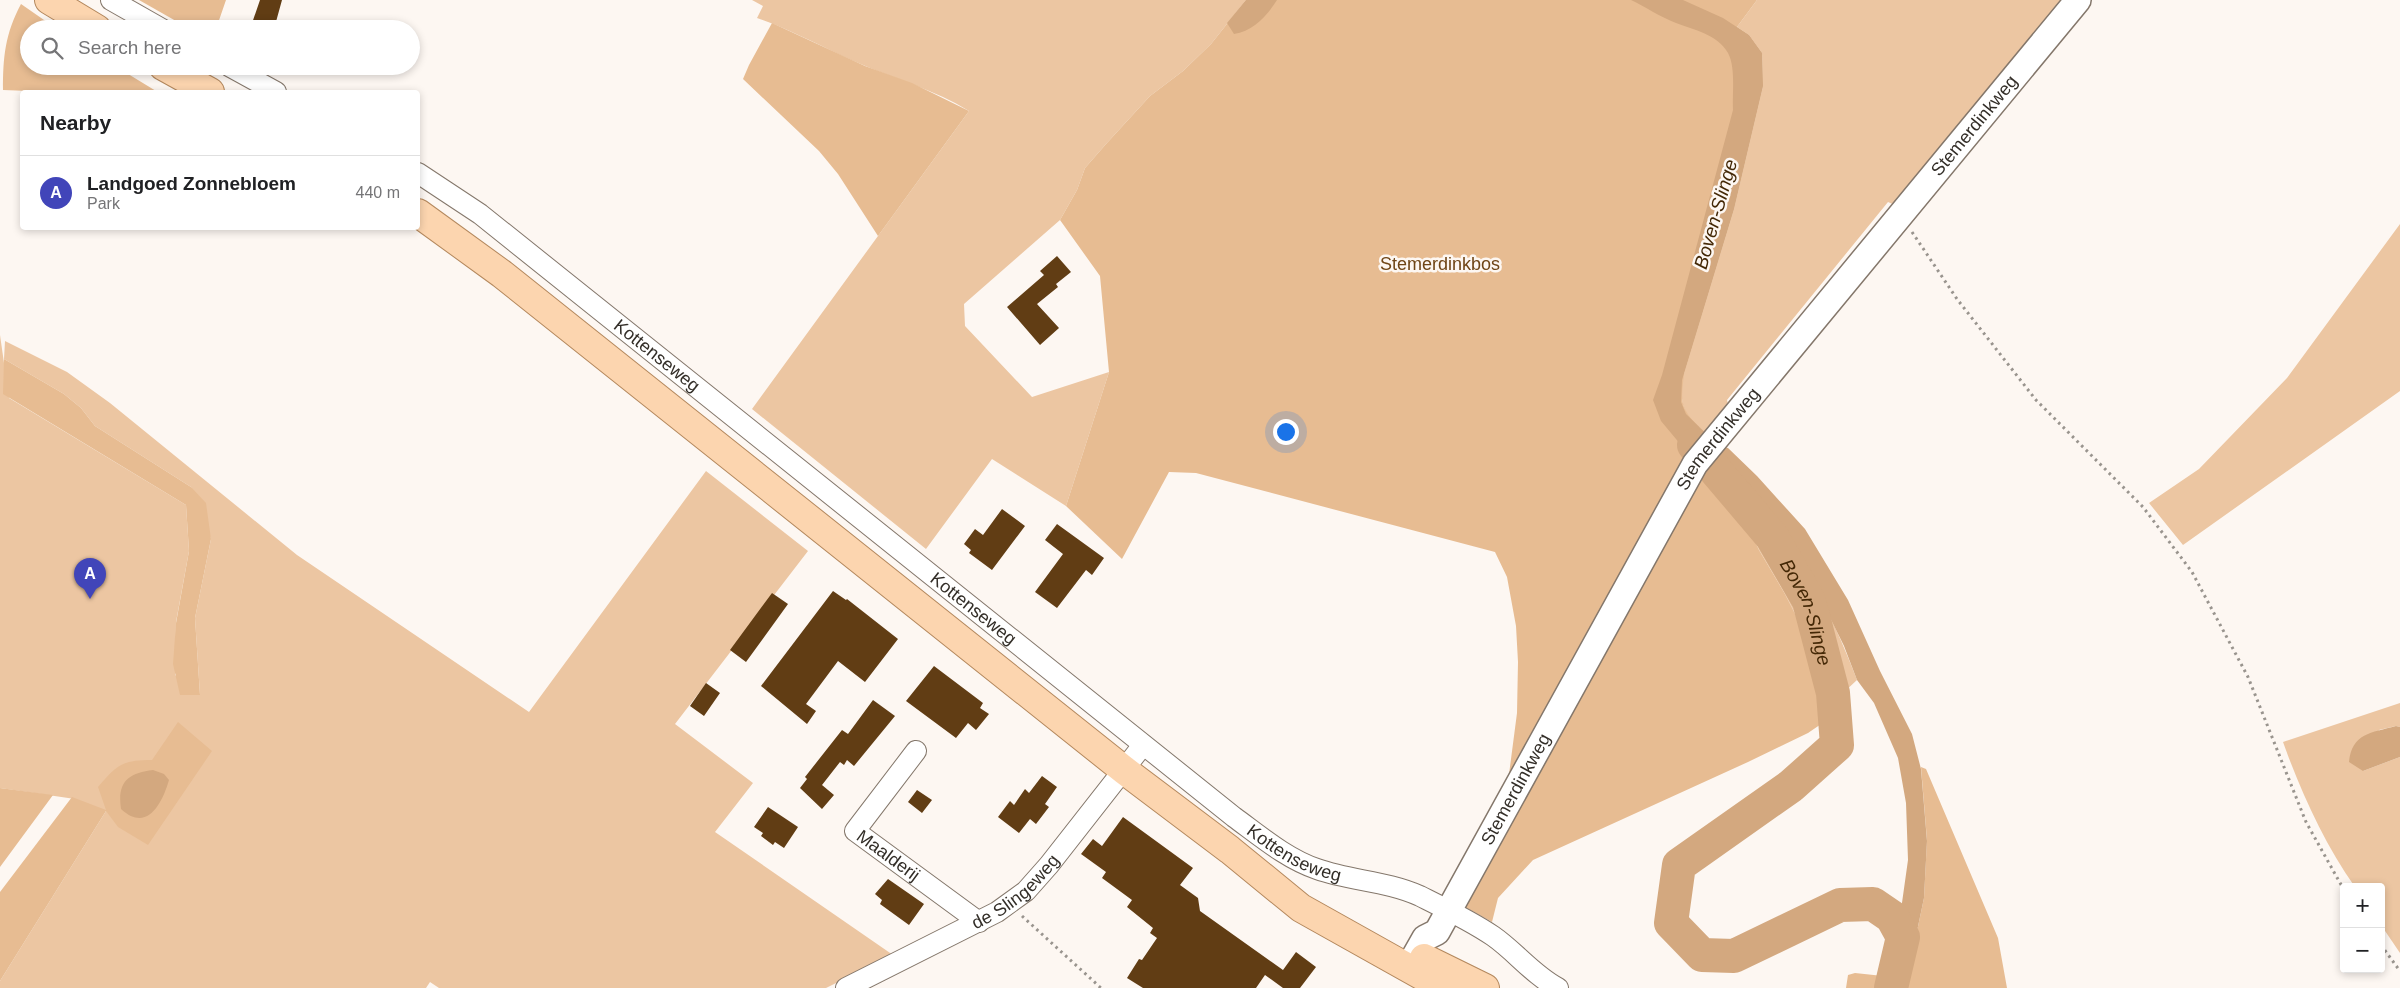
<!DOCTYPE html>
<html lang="en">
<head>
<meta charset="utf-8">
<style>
	:root { --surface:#fff; --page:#f6f6f6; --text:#202124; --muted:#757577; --line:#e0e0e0; --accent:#4145b9 }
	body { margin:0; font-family:Helvetica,sans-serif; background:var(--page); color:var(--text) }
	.controls { position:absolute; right:15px; bottom:15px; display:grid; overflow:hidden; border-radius:5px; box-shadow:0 2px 8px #0003 }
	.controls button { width:45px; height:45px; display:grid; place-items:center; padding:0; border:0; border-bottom:1px solid var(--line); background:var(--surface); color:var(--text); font:25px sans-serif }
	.you { position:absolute; left:1285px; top:431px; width:18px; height:18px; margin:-12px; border:4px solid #fff; border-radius:50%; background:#1a73e8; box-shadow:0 0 0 8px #1a73e833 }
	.badge { display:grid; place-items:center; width:32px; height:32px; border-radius:50%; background:var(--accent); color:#fff; font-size:16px; font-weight:700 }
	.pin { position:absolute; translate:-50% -41px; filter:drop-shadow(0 1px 2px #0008) }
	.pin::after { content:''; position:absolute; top:26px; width:18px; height:15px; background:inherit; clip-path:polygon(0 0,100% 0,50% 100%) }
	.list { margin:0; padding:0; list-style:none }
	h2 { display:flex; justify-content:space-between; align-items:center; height:65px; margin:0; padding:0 20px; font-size:21px }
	h2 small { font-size:16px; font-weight:400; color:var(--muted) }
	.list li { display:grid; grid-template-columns:32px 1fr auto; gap:15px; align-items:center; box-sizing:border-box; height:75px; padding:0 20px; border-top:1px solid var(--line) }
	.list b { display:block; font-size:19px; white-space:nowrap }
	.list p { margin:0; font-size:16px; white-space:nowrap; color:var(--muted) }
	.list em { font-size:16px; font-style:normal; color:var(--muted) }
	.icon { flex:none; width:28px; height:28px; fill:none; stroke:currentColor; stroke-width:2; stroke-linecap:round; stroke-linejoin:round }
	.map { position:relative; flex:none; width:2400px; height:988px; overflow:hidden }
	.search { position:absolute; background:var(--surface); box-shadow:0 2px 8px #0003; left:20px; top:20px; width:400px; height:55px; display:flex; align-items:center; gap:12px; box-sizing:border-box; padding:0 18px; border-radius:28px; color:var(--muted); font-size:19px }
	.panel { position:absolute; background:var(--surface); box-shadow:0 2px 8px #0003; left:20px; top:90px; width:400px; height:140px; border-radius:5px }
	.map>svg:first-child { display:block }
</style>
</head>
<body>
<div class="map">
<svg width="2400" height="988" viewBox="0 0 2400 988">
	<rect width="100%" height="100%" fill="#fdf7f2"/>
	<path fill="#ecc6a2" d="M752 0H1246L1211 44 1183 71 1150 96 1106 144 1085 168 1077 190 1060 220 964 304 965 326 1032 397 1109 372 1066 506 992 459 926 549 752 409 969 111C935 90 898 80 863 65 827 50 793 30 757 18L763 6Z
		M1757 0H2065L1897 206 1888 202 1727 400 1731 416 1710 437C1686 415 1680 413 1682 380L1734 209 1763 86 1762 53 1749 35 1737 27Z
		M2400 224V391L2183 545 2149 503 2199 469 2287 378Z
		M0 335 9 398 186 505 189 551 176 622 175 675 200 695 195 618 211 539 191 487 95 426 81 408 64 394 4 359 5 341 67 372 110 403 297 555 529 712 706 471 808 551 675 724 753 783 715 832 893 955 826 988H439L430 982 426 988H0V981L106 811 75 799 0 788Z
		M1708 465C1725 481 1744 495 1759 511 1805 559 1834 619 1857 680L1829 706 1820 663 1785 594 1759 550 1739 506 1701 474Z
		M2400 703V727L2396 726 2379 730 2363 771 2400 757V953L2381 925V887H2355C2324 843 2301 792 2283 742Z"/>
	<path fill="#e7bc92" d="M139 0H226L216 29H190Z
		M1246 0H1757L1737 27 1749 35 1762 53 1763 86 1734 209 1684 374C1681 401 1679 407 1699 427L1694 454 1508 782 1517 713 1518 662 1516 626 1507 577 1495 552 1196 473 1169 472 1122 559 1066 506 1109 372 1100 276 1060 220 1077 190 1085 168 1106 144 1150 96 1183 71 1211 44Z
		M21 4 57 29H29V66H115L156 91 57 92 3 90C3 57 5 34 21 4Z
		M772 23 865 66 912 83 969 111 878 236 838 174 819 151 743 79 749 65Z
		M4 359 64 394 81 408 95 426 191 487 206 503 211 539 195 618 200 695H180L173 664 176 623 189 551 186 505 3 394Z
		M1706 477 1739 506 1759 550 1785 594 1820 663 1830 718 1808 733 1748 762 1533 860 1498 898 1492 922 1465 907 1687 494Z
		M178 722 212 751 148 845 118 827 106 811 0 981V892L72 797 106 810 98 787C117 765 122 760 152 760Z
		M1921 767 1926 769 1998 938 2007 988H1905L1924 898 1927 840Z
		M0 788 53 795 0 867Z
		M1855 973 1883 976 1880 988H1846L1848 975Z"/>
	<path fill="#d3a87f" d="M1246 0H1277C1267 16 1253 31 1234 34L1227 23Z
		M1631 0H1683L1723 18 1749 35 1762 53 1763 86 1734 209 1682 380 1681 402 1686 414 1718 445 1728 448 1757 476 1805 529 1848 600 1880 671 1912 734 1921 769 1927 841 1924 898 1905 988H1880L1900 917 1908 860 1906 803 1898 758 1874 703 1857 680 1844 646 1812 581 1789 546 1759 511 1681 445 1661 421 1653 400 1662 375 1733 110C1732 93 1736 68 1728 53 1717 34 1694 30 1676 23 1660 17 1646 7 1631 0Z
		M2396 726 2400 727V757L2363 771 2349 762C2352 733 2371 733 2396 726Z
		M153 770 164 774 169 780C162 804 147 833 121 809 117 782 128 773 153 770Z"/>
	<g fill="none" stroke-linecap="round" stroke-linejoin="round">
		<path stroke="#d3a87f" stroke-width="34" id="s1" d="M1694 445 1772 537 1809 601 1833 693 1837 745 1791 786 1679 865 1671 923 1702 955 1734 956 1840 905 1873 904 1892 917 1903 937 1891 988"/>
	</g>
	<path fill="#613d14" d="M260 0H282L274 29H250Z
		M1057 256 1071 272 1056 284 1058 287 1037 304 1059 328 1040 345 1007 307 1044 275 1040 271Z
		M1002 509 1025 526 992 570 969 553 971 550 964 544 975 529 983 535Z
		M1057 524 1104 558 1092 575 1086 570 1057 608 1035 592 1063 554 1045 540Z
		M833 591 846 600 847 599 898 639 865 682 838 661 806 704 816 711 807 724 761 686Z
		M772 593 788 604 746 662 730 650Z
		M934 666 983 703 980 708 989 714 976 730 968 723 956 738 906 701Z
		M706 683 720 693 704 716 690 706Z
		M873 700 895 716 854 766 847 760 844 765 840 762 822 785 834 795 822 809 800 788 807 779 805 777 842 730 848 734Z
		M1042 776 1057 787 1045 804 1049 807 1036 824 1030 819 1019 833 998 817 1010 801 1014 805 1025 789 1029 793Z
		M917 790 932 800 922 813 908 802Z
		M768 807 798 827 784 848 775 842 773 845 761 836 763 833 754 827Z
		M1123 817 1193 868 1180 885 1198 898 1200 911 1283 970 1296 952 1316 967 1300 988H1283L1265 975 1256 988H1143L1127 978 1139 959 1142 960 1157 938 1150 933 1153 928 1127 907 1132 900 1102 878 1106 872 1081 854 1093 839 1102 846Z
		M888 879 924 904 909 925 880 904 882 900 875 894Z"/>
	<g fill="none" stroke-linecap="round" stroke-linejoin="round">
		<g stroke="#84776b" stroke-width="22">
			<g id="minor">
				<path d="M111 0 162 29"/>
				<path d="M229 66 276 92"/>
				<path id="s2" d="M418 173 480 214 1234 817C1260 836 1287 859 1317 869 1351 881 1387 881 1420 896 1444 908 1471 921 1493 936 1516 952 1533 975 1558 988"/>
				<path id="s3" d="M916 751 855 831 979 922"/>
				<path id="s4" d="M846 988 997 912 1026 891 1049 865 1143 745"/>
			</g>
		</g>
		<g stroke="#84776b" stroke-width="28">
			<g id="tertiary">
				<path id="s5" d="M1408 968 1425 938 1437 932 1695 464 2078 0"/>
			</g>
		</g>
		<g stroke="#b4885d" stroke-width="30">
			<path id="primary" d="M49 0 97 29
				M163 66 210 92
				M418 213 502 274 1124 770 1230 850 1301 908 1444 988
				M1424 958 1485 988"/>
		</g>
		<path stroke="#99948e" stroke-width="3" stroke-dasharray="2.5 4" stroke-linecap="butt" d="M1912 232 1957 299 2036 400 2143 507 2192 572 2248 677 2306 822 2344 890
			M1022 916 1101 988
			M2381 945 2400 971"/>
		<use href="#minor" stroke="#fff" stroke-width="20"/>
		<use href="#tertiary" stroke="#fff" stroke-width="25"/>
		<use href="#primary" stroke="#fcd5af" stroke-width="28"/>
	</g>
	<g text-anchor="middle" stroke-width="5" stroke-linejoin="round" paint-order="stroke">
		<g font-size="18" fill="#332e28" stroke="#fdf7f2">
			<text dy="6" stroke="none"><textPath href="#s5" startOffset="1021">Stemerdinkweg</textPath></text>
			<text dy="6" stroke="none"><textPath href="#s2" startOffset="301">Kottenseweg</textPath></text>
			<text dy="6" stroke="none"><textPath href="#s5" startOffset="616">Stemerdinkweg</textPath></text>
			<text dy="6" stroke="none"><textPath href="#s2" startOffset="706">Kottenseweg</textPath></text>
			<text dy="6" stroke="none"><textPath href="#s5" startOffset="211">Stemerdinkweg</textPath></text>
			<text dy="6" stroke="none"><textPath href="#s2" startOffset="1111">Kottenseweg</textPath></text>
			<text dy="6" stroke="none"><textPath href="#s3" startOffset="142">Maalderij</textPath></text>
			<text dy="6" stroke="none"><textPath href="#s4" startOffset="196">de Slingeweg</textPath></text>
		</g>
		<g font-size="18" fill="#6f4516" stroke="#fdf7f2">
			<text x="1440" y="270">Stemerdinkbos</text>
		</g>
		<g font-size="19" font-style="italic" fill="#442806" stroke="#fdf7f2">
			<text transform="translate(1715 214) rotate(-74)" y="7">Boven-Slinge</text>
			<text dy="7" stroke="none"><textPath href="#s1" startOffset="204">Boven-Slinge</textPath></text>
		</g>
	</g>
</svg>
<div class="controls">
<button>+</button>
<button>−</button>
</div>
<div class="you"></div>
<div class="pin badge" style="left:90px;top:599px">A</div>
<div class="search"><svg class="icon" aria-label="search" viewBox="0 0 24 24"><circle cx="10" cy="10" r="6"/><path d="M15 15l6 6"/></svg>Search here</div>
<section class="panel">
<h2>Nearby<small></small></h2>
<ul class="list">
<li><span class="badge">A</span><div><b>Landgoed Zonnebloem</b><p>Park</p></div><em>440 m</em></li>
</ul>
</section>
</div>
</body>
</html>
